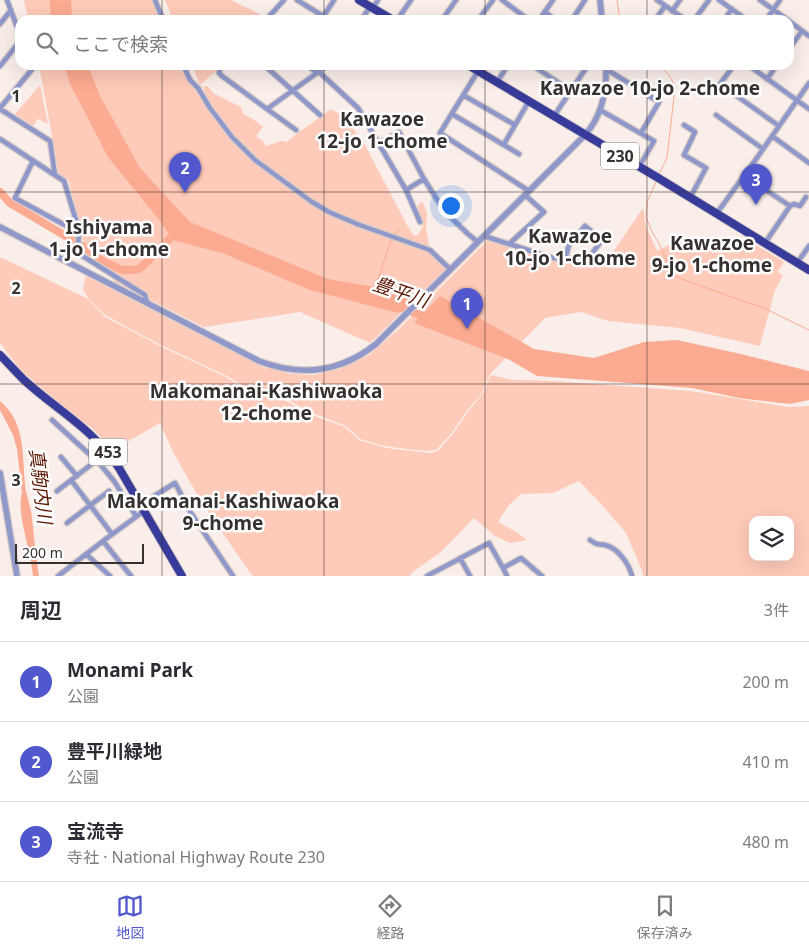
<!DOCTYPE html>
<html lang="ja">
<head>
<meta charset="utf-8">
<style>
	:root { --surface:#fff; --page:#f7f7f7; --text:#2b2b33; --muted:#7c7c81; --line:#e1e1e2; --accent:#5157cd }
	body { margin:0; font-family:"Noto Sans","Noto Sans JP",sans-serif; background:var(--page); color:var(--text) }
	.controls { position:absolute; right:15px; bottom:15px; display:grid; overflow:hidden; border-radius:10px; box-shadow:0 5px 20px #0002 }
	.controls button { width:45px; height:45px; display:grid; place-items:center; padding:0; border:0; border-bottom:1px solid var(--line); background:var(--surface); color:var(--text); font:25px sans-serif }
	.scale { position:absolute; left:15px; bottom:12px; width:129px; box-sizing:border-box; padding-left:5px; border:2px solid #36312f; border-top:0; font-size:14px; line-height:18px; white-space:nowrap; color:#36312f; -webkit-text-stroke:4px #fefefe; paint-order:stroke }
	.you { position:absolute; left:450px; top:205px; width:18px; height:18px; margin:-12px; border:4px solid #fff; border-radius:50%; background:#1a73e8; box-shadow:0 0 0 8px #1a73e833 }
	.badge { display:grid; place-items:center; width:32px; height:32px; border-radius:50%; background:var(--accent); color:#fff; font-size:16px; font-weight:700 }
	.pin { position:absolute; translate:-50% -41px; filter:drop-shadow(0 1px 2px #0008) }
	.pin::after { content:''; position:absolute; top:26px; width:18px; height:15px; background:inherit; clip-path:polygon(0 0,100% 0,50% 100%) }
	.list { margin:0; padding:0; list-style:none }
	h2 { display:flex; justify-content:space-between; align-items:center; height:65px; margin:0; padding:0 20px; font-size:21px }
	h2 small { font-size:16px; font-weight:400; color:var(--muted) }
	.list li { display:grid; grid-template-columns:32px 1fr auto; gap:15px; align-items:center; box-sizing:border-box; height:80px; padding:0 20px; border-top:1px solid var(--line) }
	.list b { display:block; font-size:19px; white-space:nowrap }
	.list p { margin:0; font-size:16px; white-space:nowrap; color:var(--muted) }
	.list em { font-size:16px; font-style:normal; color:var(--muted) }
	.icon { flex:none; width:28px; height:28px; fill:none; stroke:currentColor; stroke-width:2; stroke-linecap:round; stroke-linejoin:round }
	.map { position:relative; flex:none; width:809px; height:576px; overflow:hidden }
	.search { position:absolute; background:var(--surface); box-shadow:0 5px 20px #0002; left:15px; right:15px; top:15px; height:55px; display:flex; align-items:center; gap:12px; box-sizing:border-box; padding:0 18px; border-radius:15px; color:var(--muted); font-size:19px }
	.sheet { height:305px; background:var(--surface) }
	nav { display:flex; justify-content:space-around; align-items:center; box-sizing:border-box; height:70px; border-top:1px solid var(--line); background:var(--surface); font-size:14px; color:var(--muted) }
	nav a { display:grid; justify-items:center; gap:2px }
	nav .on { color:var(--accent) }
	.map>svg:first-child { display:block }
</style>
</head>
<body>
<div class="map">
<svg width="809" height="576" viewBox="0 0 809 576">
	<rect width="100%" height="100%" fill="#faeeea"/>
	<path fill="#fecab9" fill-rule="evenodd" d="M24 0H153L162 20H28Z
		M165 0H231L266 17 263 20H173Z
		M39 65H181L187 78 225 133 248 156 313 205 428 250 447 268 370 343 300 312 204 327 115 282 83 240 69 181 59 174Z
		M192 65H223L200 85Z
		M40 85 48 124 38 119 33 126 15 114Z
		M208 86 213 93 241 107 243 114 253 119 263 127 256 136 262 140 266 146 281 141 287 142 298 133 331 109 346 118 366 147 408 227 414 236 418 235 423 226 417 208 420 203 423 202 427 214 426 227 429 246 423 245 346 217 328 209 313 201 254 157 233 136 207 98 203 87Z
		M643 208 646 226 657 251 667 246 676 239 691 247 734 246 736 243H745L746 239 784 262 778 272 783 276 775 290 760 346 680 328 608 321 581 312 545 318 490 374 481 395 469 408 450 435 436 450 427 451 407 449 384 446 360 439 346 426 310 412 286 399 244 386 223 374 163 346 136 332 105 315 88 298 83 289 86 276 216 343 264 366 290 374 314 375 339 369 369 355 398 330 489 239 535 253 581 261H607Z
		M0 257 88 299 105 317 164 348 224 376 244 388 286 401 311 415 345 427 359 440 386 448 430 453 438 451 452 435 470 409 482 395 491 375 512 380 553 381 691 391 788 407 809 406V576H643V573L626 533 602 505 579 481 553 493 521 494 508 506 498 522 518 533 527 540 510 543 495 536 474 518 442 551 410 574 411 576H253L251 574 202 503 173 452 160 423 113 450 94 430 61 405 21 370 0 343ZM753 520H790V557H753Z"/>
	<path fill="#fbab91" d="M50 0H71L72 20H51Z
		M64 65H88L100 96 140 168 190 222 328 279 416 294 398 313 310 290 225 254 173 240 160 221 108 157 70 84Z
		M440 296 534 349 594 358 644 342 677 340 741 354 809 371V400L790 404 739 398 692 388 537 376 508 359 414 323Z
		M0 401C28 424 21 459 26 491 28 500 31 509 32 518 34 538 36 557 39 576H33C32 568 31 560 29 552 26 536 17 509 22 493L17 449 13 435 0 410Z"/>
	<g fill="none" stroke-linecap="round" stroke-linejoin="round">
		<path stroke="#fbab91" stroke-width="1" d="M617 0 620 20
			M657 65C667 72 671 75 675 88L667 158 659 174
			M657 180 647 202 646 217 652 232 659 243 670 269 676 276 684 280 766 309 809 330
			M394 236 399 228
			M374 286 379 277 390 243 392 239"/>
		<path stroke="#fbab91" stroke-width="8" d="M0 192 10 203 84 247 101 260 122 270H133L139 269 148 261 178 230
			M394 305 430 319"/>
		<g stroke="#d7ccc8" stroke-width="7">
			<path id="minor" d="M7 0 20 35
				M155 0 163 20
				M297 0 323 16
				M502 0 529 20
				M657 0 686 20
				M719 0 747 20
				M760 0 788 20
				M373 8 378 0
				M672 11 680 0
				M545 12 556 20
				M270 15 277 20
				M266 20 284 0
				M321 20 334 0
				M361 20 370 7
				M397 20 411 0
				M442 20 456 0
				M478 20 493 0
				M539 20 553 0
				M572 20 585 0
				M655 20 665 6
				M694 20 709 0
				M724 20 732 9
				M766 20 780 0
				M789 21 809 36
				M0 24 11 10
				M789 49 802 31
				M183 65 190 80 198 88 210 108 232 137 255 160 312 202 329 212 357 224 430 250 450 269
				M225 65 220 69 219 73 222 76 267 109 328 65
				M264 65 320 115
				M307 65 317 73
				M532 65 571 91
				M578 65 585 70
				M597 65 606 69 659 102 641 133
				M734 65 720 84 779 126
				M748 65 809 109
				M0 66 20 41
				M478 71 440 133 529 191
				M319 72 358 108 406 190 420 222
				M767 79 777 65
				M497 82 508 65
				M463 95 515 125
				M0 108 34 67 33 65
				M0 109 50 141 55 175
				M267 109 296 130
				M600 110 654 141 639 167
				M452 114 519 154
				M716 115 763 149
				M554 116 588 65
				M684 125 695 132 684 155 706 168 690 198
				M772 136 809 163
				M0 139 64 181 79 230 78 247 81 255 145 295 147 303
				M378 144 399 132 424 179 445 212 468 234 478 242
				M504 144 529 101
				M33 161 15 198 72 229 79 230
				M406 190 424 179
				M769 192 790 206
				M717 213 759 155 809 83
				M484 236 553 258 588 259 602 240 585 226 569 245 565 259
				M765 243 790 206 794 204 800 206 806 197
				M509 244 544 212 525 195
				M797 263 809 246
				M52 420 99 463 114 481 136 516
				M61 457 77 476
				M71 480 112 534
				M57 491 97 460
				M140 505 175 483 191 513 233 576
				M67 523 109 491
				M590 540C597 545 597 544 605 545 618 548 629 564 632 576
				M103 541 131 576
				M86 554 110 576
				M460 558 470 576
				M503 568 507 576
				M58 576 103 541 144 511
				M427 576 489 543 503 568 521 558 542 576"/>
		</g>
		<g stroke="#d7ccc8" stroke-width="8">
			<path id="tertiary" d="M600 0 602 20
				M0 227 259 361C301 377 341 372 376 344L585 135C602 116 607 90 606 65
				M0 473 17 576"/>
		</g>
		<g stroke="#d7ccc8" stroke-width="10">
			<path id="trunk" d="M359 0 393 20
				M468 65 655 176 809 270
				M0 355C8 363 16 372 24 380 58 411 92 428 119 468L182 576"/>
		</g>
		<use href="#minor" stroke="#8f98c9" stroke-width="4.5"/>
		<use href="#tertiary" stroke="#8f98c9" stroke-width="5.5"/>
		<use href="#trunk" stroke="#383b99" stroke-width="8"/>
	</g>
	<path fill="none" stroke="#36312f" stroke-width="1" stroke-opacity="0.55" d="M162 0V20M324 0V20M485 0V20M647 0V20M162 65V576M324 65V576M485 65V576M647 65V576M0 192H809M0 384H809"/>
	<g text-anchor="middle" stroke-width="5" stroke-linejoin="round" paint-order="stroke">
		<g fill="#fefefe" stroke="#726e6d" stroke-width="1">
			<rect x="601" y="142.5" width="38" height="27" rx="4"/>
			<rect x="89" y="438.5" width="38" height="27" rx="4"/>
		</g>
		<g font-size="16" font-weight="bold" fill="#36312f">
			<text x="620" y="162">230</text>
			<text x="108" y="458">453</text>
		</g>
		<g font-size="19" font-weight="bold" fill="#36312f" stroke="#fefefe">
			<text x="650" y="95">Kawazoe 10-jo 2-chome</text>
			<text x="382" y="126">Kawazoe<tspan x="382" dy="22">12-jo 1-chome</tspan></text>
			<text x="109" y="234">Ishiyama<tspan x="109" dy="22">1-jo 1-chome</tspan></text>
			<text x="570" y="243">Kawazoe<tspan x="570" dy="22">10-jo 1-chome</tspan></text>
			<text x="712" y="250">Kawazoe<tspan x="712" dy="22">9-jo 1-chome</tspan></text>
			<text x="266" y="398">Makomanai-Kashiwaoka<tspan x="266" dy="22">12-chome</tspan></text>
			<text x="223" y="508">Makomanai-Kashiwaoka<tspan x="223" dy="22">9-chome</tspan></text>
		</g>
		<g font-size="19" font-style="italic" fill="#5b1600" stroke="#fefefe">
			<text transform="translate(401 292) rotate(19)" y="7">豊平川</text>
			<text transform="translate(41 486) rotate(83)" y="7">真駒内川</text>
		</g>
	</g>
	<g font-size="16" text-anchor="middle" font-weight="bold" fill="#36312f" stroke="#fefefe" stroke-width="5" stroke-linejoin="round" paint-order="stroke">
		<text x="16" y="102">1</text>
		<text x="16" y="294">2</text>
		<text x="16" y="486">3</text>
	</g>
</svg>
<div class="controls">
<button><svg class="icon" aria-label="layers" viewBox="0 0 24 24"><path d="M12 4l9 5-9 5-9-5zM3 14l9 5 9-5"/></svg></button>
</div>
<div class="scale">200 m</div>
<div class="you"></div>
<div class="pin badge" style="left:467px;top:329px">1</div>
<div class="pin badge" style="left:185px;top:193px">2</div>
<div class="pin badge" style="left:756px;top:205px">3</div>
<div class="search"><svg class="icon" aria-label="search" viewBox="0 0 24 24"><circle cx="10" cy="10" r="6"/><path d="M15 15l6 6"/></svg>ここで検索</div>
</div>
<section class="sheet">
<h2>周辺<small>3件</small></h2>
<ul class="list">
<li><span class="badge">1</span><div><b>Monami Park</b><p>公園</p></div><em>200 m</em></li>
<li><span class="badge">2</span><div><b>豊平川緑地</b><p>公園</p></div><em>410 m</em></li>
<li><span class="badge">3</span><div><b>宝流寺</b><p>寺社 · National Highway Route 230</p></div><em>480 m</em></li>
</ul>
</section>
<nav>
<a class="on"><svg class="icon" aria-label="map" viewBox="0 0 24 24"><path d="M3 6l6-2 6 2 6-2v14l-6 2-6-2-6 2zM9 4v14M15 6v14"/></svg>地図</a>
<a><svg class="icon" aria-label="directions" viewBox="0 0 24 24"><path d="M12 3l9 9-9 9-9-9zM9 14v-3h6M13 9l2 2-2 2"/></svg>経路</a>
<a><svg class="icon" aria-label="saved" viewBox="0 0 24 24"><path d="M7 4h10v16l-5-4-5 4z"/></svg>保存済み</a>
</nav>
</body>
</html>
